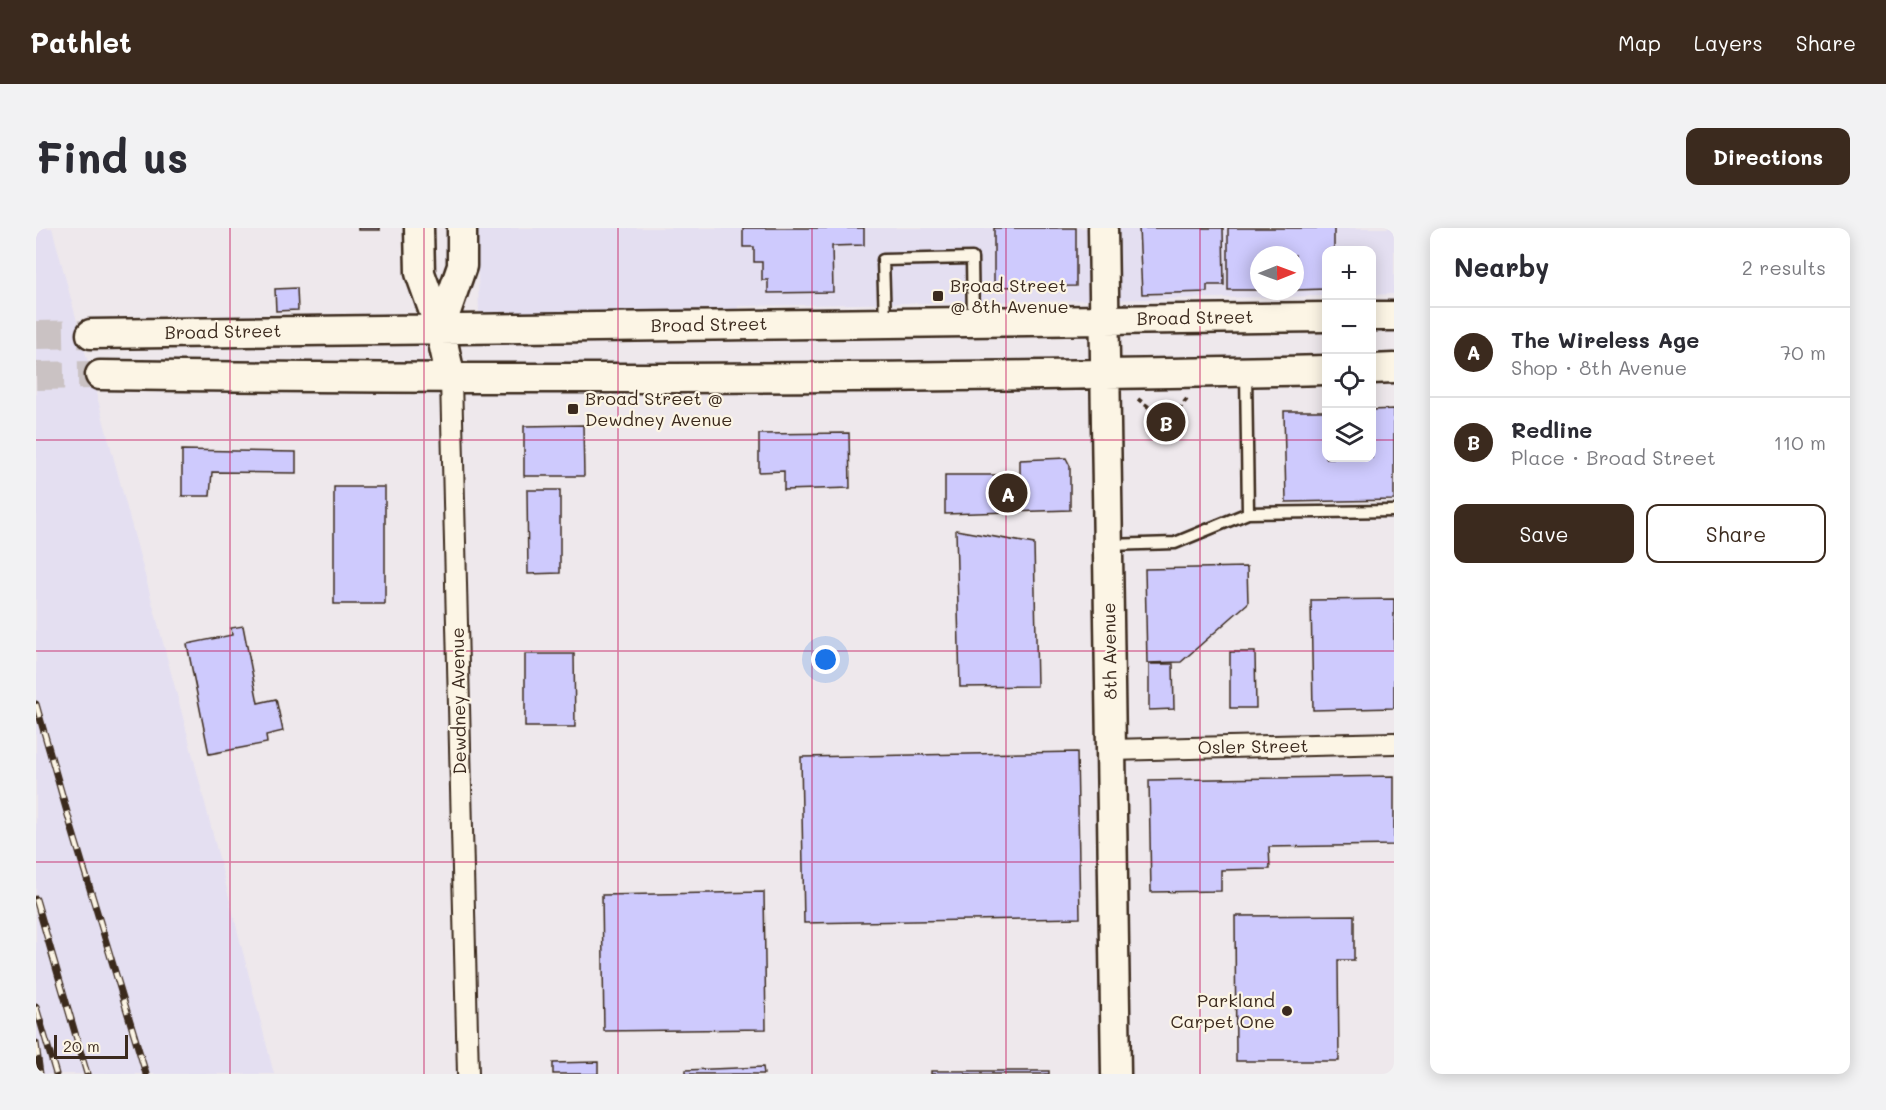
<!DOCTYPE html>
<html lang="en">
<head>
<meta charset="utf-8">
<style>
	:root { --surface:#fff; --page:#f2f2f3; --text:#2b2b33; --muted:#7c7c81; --line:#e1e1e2; --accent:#3b2a1e }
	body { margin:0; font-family:Mali,sans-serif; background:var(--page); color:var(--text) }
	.controls { position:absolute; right:18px; top:18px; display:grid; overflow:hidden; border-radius:12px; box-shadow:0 3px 15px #0003 }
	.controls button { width:54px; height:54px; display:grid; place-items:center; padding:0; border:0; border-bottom:2px solid var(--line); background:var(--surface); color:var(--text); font:30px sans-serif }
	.compass { position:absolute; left:1214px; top:18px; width:54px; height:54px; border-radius:50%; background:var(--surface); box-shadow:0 3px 15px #0003; rotate:89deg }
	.scale { position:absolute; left:18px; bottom:15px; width:74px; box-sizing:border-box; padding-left:6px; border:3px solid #3b2a1e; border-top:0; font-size:16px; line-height:21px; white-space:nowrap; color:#3b2a1e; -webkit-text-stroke:4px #fcf5e5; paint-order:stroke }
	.you { position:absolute; left:790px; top:432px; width:21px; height:21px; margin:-15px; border:4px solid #fff; border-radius:50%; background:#1a73e8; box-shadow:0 0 0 9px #1a73e833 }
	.badge { display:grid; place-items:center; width:39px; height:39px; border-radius:50%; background:var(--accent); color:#fff; font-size:20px; font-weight:700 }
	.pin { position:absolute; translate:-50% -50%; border:3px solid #fff; box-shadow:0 2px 6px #0006 }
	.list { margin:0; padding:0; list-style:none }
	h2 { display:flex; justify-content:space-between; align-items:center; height:78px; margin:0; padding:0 24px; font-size:26px }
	h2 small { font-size:20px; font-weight:400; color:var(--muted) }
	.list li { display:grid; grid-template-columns:39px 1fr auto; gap:18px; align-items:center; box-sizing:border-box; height:90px; padding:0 24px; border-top:2px solid var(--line) }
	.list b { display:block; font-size:22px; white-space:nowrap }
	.list p { margin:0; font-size:20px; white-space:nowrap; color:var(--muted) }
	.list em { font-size:20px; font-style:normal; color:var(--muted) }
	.actions { display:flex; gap:12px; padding:18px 24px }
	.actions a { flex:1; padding:14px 0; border:2px solid var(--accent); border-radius:12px; text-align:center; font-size:21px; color:var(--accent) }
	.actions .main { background:var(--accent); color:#fff }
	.icon { flex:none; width:33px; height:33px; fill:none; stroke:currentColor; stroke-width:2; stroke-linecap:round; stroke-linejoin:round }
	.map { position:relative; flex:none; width:1358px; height:846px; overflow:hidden; border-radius:12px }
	header { display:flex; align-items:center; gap:36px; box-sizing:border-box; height:84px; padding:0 30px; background:var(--accent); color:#fff }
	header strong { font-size:28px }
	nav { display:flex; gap:33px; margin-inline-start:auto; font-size:21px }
	.intro { display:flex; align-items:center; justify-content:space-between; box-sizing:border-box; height:144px; padding:0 36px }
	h1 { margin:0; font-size:42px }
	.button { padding:15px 27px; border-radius:12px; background:var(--accent); color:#fff; font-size:21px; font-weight:700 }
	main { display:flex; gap:36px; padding:0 36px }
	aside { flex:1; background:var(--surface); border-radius:12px; box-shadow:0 3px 15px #0003 }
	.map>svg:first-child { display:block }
</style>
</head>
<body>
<header>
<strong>Pathlet</strong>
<nav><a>Map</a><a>Layers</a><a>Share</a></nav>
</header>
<div class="intro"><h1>Find us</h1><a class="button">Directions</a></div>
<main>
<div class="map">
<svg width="1358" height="846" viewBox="0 0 1358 846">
	<rect width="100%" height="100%" fill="#eee8ec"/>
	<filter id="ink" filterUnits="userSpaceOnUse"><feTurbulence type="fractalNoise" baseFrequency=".0167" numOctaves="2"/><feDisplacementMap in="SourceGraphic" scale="12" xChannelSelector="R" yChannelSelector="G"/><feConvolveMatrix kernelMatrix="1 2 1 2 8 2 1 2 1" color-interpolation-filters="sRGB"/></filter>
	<g filter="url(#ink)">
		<path fill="#e4dff1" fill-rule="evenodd" d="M0 0H16L148 493 238 846H0Z
			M441 0H1358V66L1336 67V22H1290V68L702 78 701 84 443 88ZM1223 27H1259V63H1223Z"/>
		<path fill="#cecafd" stroke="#3b2a1e" stroke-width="1.5" d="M322 0H343L344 2H322Z
			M707 0H828V17L796 18 797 64 732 65V52H726V34H718V19H707Z
			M958 0H1040V58L958 59Z
			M1103 0H1187L1188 57H1171V64L1106 66Z
			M1192 0H1298V22H1290V61L1259 62V27H1223V62H1192Z
			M261 60 262 82 240 83 239 61Z
			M1358 181V272L1250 274 1248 183H1290V230H1336V182Z
			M547 197 548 248H488V198Z
			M813 205 814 260 748 262V243L723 244V206Z
			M146 222 260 224V245L176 244 174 268H146Z
			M1030 230 1034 238V282L909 286V247H984V232Z
			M298 259H349V376H298Z
			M491 262H524V345L492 346Z
			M920 302 998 316 1001 458 924 459Z
			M1211 339 1212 375 1145 434 1111 435 1109 341Z
			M1358 371V480L1277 482 1275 372Z
			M207 398 222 475 240 471 247 503 230 507 231 515 173 526 151 416 196 407 195 400Z
			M1194 424H1219L1220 480H1194Z
			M489 426H538L539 499H489Z
			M1113 436H1137L1138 481 1113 482Z
			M1041 524 1044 690 768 695 765 529Z
			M1358 548V617L1233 619 1234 641 1185 642V663L1115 664 1113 552Z
			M728 664 730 801 568 803 566 667Z
			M1318 687V732H1302L1303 833H1200L1199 688Z
			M562 834V846H517V835Z
			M727 839 728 846H650V842Z
			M895 843H1013V846H895Z"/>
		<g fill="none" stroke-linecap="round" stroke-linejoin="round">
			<path stroke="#cac2c3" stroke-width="28" stroke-dasharray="28 14" stroke-linecap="butt" d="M0 107 55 106
				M0 148 64 147"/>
			<g stroke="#3b2a1e" stroke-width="15">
				<path id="lane" d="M849 94 847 32 936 30 937 93
					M1212 285 1358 283
					M1072 317 1139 315 1212 285 1210 144"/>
			</g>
			<g stroke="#3b2a1e" stroke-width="24">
				<path id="street" d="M415 151 432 846
					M1075 522 1358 515"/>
			</g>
			<g stroke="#3b2a1e" stroke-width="33">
				<path id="secondary" d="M383 0 384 45 404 101 415 151
					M1067 0 1080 846
					M1336 88H1358
					M404 101 426 38V0
					M55 106 1290 89
					M1336 141 1358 140
					M64 147C473 152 882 151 1290 142"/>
			</g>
			<path stroke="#3b2a1e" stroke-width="4" stroke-dasharray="4.5 4.5" stroke-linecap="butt" d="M1102 171 1123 187
				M1139 193 1127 182 1117 193 1129 203C1138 193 1142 181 1151 171"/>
			<use href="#lane" stroke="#fcf5e5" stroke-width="10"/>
			<use href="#street" stroke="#fcf5e5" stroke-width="20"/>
			<use href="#secondary" stroke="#fcf5e5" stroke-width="28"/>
			<g stroke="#3b2a1e" stroke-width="7">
				<path id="rail" d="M0 476 35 598 110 846
					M0 671 51 846
					M0 779 20 846
					M0 815 4 846"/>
			</g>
			<use href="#rail" stroke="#fcf5e5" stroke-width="4.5" stroke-dasharray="14" stroke-linecap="butt"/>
		</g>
	</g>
	<path fill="none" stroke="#c2185b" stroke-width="1.5" stroke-opacity="0.55" d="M194 0V846M388 0V846M582 0V846M776 0V846M970 0V846M1164 0V846M0 212H1290M1336 212H1358M0 423H1358M0 634H1358"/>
	<g fill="#3b2a1e" stroke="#fcf5e5" stroke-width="2">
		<rect x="896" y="62" width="12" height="12" rx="3"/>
		<rect x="531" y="175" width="12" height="12" rx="3"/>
		<circle cx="1251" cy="783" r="6"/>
	</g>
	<g text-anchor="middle" stroke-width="4.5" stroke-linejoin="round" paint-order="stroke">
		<g font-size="18" fill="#3b2a1e" stroke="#fcf5e5" text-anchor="start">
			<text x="914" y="64">Broad Street<tspan x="914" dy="21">@ 8th Avenue</tspan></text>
			<text x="549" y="177">Broad Street @<tspan x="549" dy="21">Dewdney Avenue</tspan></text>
			<text x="1239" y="779" text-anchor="end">Parkland<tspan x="1239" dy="21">Carpet One</tspan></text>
		</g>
		<g font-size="18" fill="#3b2a1e" stroke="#fcf5e5">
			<text transform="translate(1159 90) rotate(-1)" y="6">Broad Street</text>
			<text transform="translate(673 97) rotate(-1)" y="6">Broad Street</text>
			<text transform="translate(187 104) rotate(-1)" y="6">Broad Street</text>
			<text transform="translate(1074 423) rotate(-91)" y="6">8th Avenue</text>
			<text transform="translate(423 473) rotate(-91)" y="6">Dewdney Avenue</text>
			<text transform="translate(1217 519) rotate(-1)" y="6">Osler Street</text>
		</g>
	</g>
</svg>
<div class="controls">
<button>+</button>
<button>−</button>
<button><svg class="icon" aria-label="locate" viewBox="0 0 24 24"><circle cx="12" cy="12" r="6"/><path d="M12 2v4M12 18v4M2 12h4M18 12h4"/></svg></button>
<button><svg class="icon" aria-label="layers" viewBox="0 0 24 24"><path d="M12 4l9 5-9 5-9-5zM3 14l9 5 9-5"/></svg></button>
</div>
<svg class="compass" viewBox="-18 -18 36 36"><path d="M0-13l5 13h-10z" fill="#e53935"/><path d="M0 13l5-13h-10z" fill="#7c7c81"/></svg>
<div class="scale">20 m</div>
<div class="you"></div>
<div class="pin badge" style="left:972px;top:265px">A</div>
<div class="pin badge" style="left:1130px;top:194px">B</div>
</div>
<aside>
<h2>Nearby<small>2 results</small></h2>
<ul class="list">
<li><span class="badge">A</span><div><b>The Wireless Age</b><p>Shop · 8th Avenue</p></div><em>70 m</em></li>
<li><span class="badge">B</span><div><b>Redline</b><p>Place · Broad Street</p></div><em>110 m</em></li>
</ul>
<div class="actions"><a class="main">Save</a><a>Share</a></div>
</aside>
</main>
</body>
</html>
